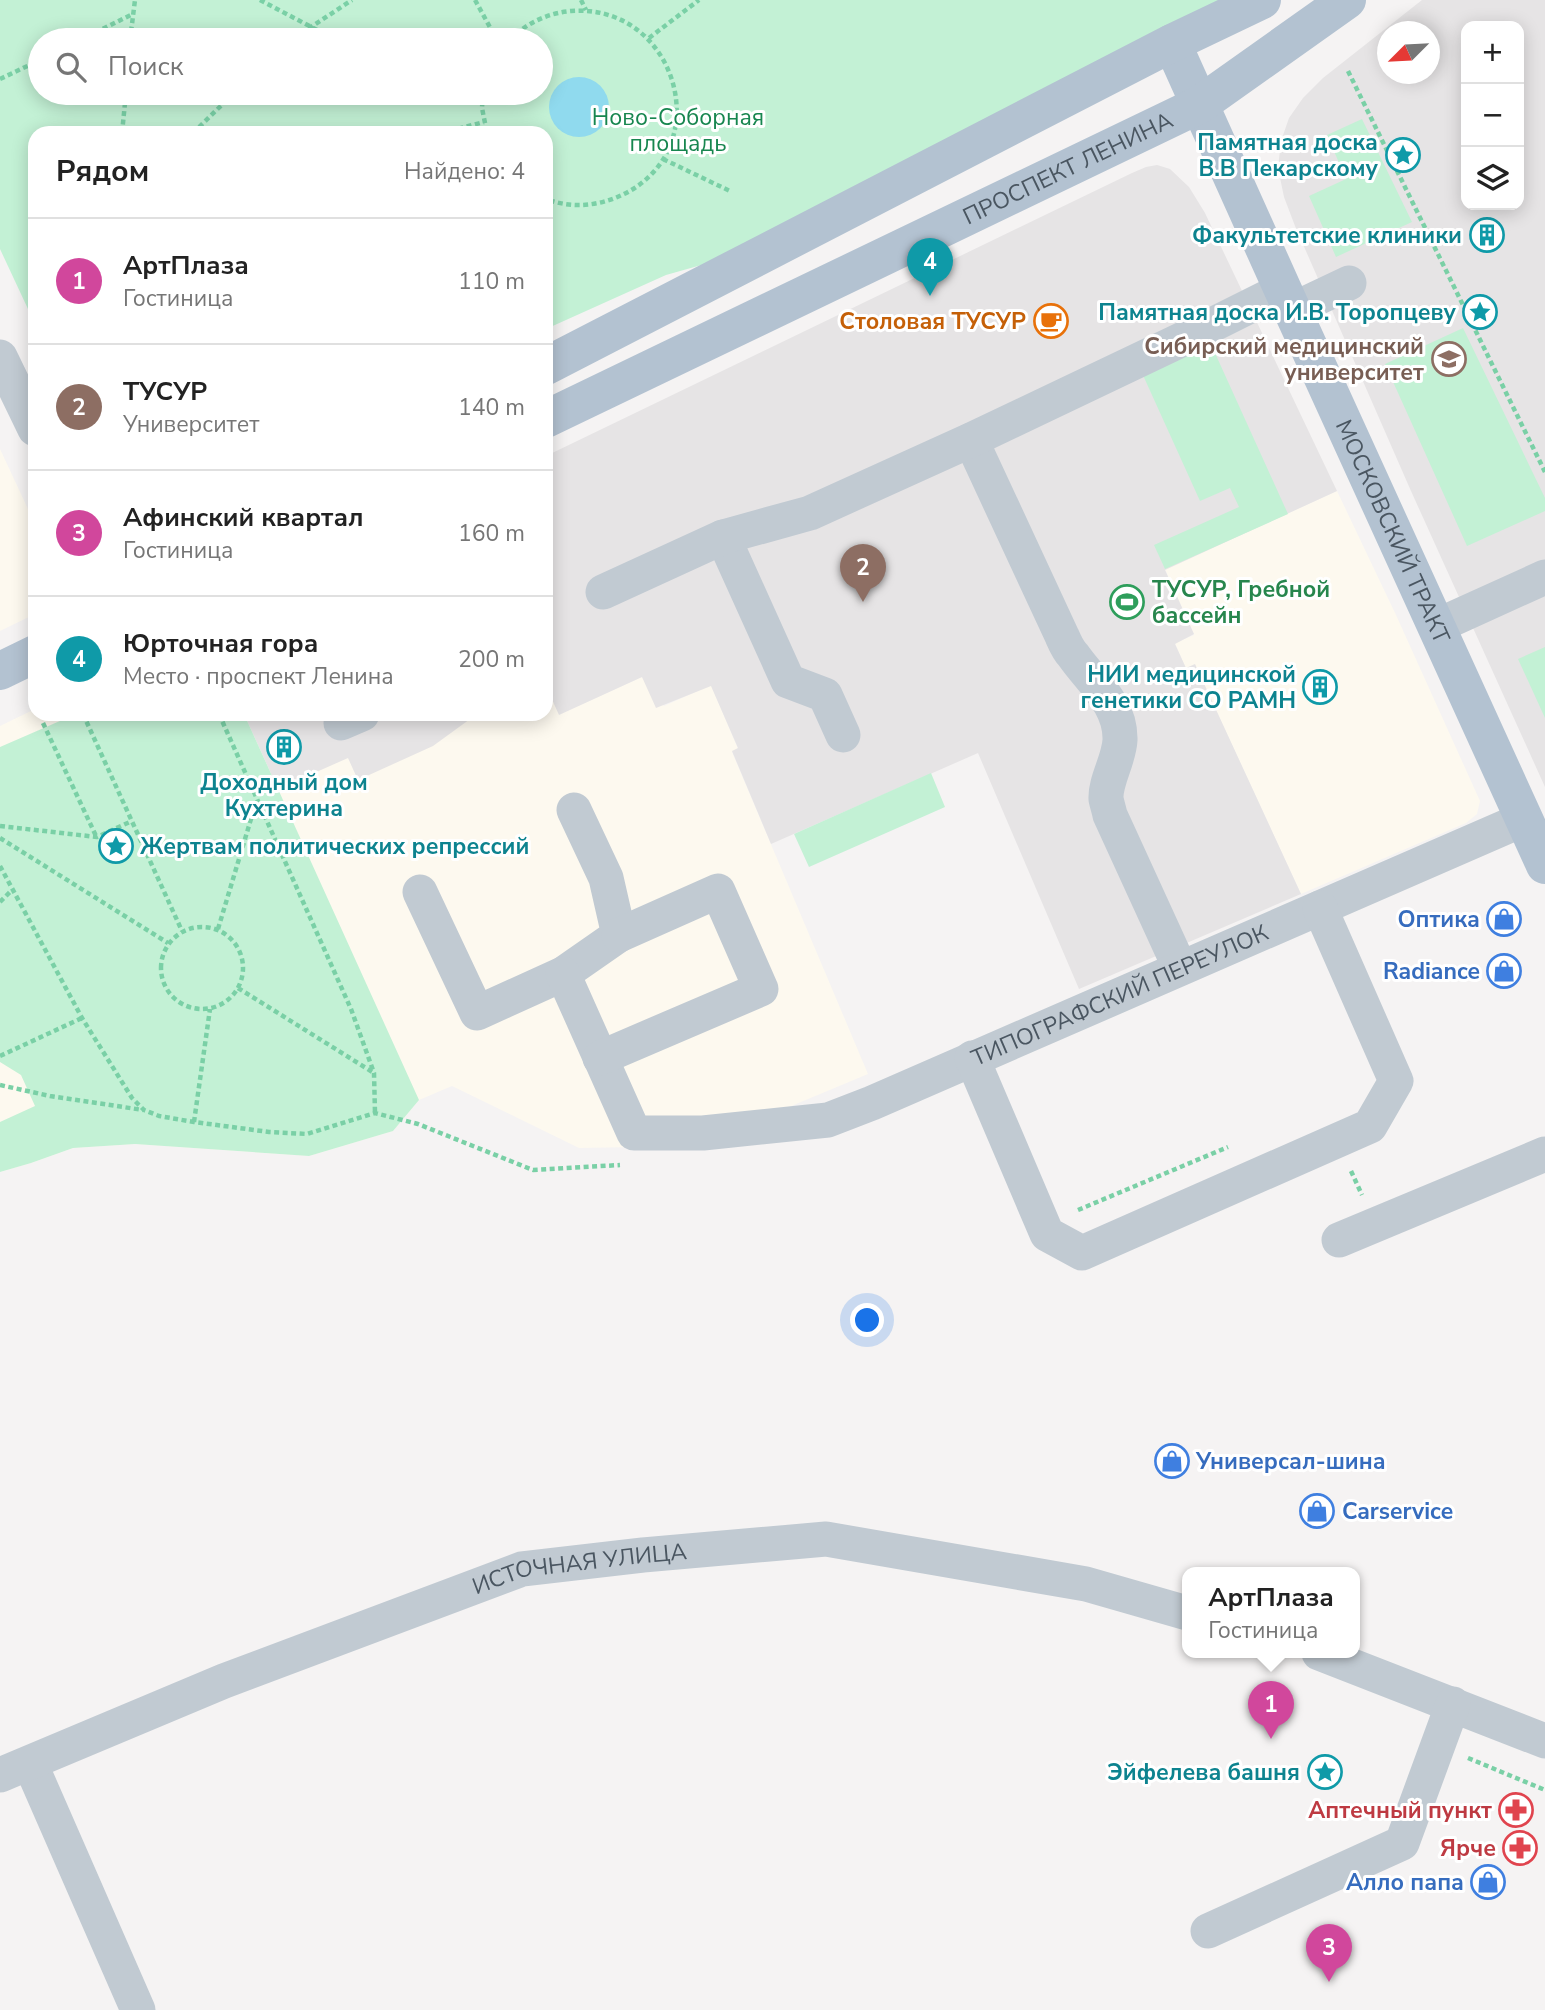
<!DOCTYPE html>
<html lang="ru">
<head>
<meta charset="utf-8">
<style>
	:root { --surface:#fff; --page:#f2f2f2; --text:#222; --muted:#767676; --line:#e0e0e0; --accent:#0f766e }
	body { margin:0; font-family:"Nunito Sans",sans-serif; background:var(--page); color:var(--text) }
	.controls { position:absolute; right:21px; top:21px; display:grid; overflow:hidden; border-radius:14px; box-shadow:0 4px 18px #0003 }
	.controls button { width:63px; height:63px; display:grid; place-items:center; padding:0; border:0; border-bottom:2px solid var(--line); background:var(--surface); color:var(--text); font:35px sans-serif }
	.compass { position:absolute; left:1377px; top:21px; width:63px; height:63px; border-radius:50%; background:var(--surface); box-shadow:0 4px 18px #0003; rotate:246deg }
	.you { position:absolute; left:868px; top:1321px; width:24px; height:24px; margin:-18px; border:5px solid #fff; border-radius:50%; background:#1a73e8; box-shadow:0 0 0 10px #1a73e833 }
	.badge { display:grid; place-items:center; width:46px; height:46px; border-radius:50%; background:var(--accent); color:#fff; font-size:23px; font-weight:700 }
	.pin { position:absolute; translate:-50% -58px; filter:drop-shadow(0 2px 4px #0008) }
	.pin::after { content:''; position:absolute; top:37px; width:24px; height:21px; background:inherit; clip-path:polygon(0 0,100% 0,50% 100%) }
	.popup { position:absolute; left:1182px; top:1567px; width:178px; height:91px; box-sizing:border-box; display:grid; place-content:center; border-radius:14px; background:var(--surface); filter:drop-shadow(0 2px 5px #0005); font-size:23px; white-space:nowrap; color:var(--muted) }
	.popup b { font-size:26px; color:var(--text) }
	.popup::after { content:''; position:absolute; left:50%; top:100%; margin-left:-14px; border:14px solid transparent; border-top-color:var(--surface) }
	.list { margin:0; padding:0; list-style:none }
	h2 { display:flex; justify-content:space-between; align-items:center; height:91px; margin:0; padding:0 28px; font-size:30px }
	h2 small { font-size:23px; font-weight:400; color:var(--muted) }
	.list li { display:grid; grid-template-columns:46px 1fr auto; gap:21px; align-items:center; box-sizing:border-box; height:126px; padding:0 28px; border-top:2px solid var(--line) }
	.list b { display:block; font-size:26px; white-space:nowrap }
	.list p { margin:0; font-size:23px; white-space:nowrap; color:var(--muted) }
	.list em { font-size:23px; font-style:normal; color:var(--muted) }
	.icon { flex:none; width:38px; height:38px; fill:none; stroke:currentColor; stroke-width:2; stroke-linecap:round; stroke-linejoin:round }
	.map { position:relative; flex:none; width:1545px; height:2010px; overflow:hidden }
	.search { position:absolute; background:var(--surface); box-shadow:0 4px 18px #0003; left:28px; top:28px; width:525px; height:77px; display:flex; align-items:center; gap:18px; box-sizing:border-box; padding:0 24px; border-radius:38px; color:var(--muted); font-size:26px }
	.panel { position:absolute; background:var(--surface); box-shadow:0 4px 18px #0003; left:28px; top:126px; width:525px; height:595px; border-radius:21px }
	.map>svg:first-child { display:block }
</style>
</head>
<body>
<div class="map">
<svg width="1545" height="2010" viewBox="0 0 1545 2010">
	<rect width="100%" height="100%" fill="#f5f3f3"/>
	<path fill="#fdf9ef" d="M0 449 35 524V614L0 631Z
		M1337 491 1396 615 1480 801 1477 814 1466 823 1301 894 1195 665 1186 669 1175 643 1194 635 1165 569Z
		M642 677 664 706 711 685 738 749 732 752 868 1074 696 1146 579 1148 452 1086 419 1100 393 1131 309 1156 135 1144 73 1148 31 1163 0 1172V726L35 709V714H244L279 789 348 757 358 780 477 714H546V686L560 714Z"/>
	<path fill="#e6e4e5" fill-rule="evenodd" d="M1422 0H1545V787L1411 491 1295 226 1284 197 1278 168 1281 141 1289 118 1303 98 1323 78ZM1466 26H1519V205H1466ZM1388 32H1430V74H1388Z
		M1157 165 1170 169 1189 187 1205 213 1337 491 1165 570 1194 634 1175 644 1186 668 1195 664 1301 894 1079 989 978 753 771 844 732 751 738 748 711 686 656 708 642 677 559 715 546 686V456L1132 173 1146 167Z
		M244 714H477L433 746 358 780 348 758 278 789Z"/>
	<path fill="#c3f1d5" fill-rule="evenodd" d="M0 0H1221L705 264 666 275 546 329V133H35V324L0 249ZM40 40H541V93H40Z
		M1362 119 1412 222 1336 257 1309 196 1346 179 1327 135Z
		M1463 328 1545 498V511L1467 546 1385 364Z
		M1210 342 1288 514 1165 569 1154 545 1239 507 1230 488 1200 501 1142 373Z
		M1545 647V718L1518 659Z
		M76 714H244L419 1100 393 1131 309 1156 135 1144 73 1148 31 1163 0 1172V1122L35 1106 21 1075 0 1062V747Z
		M931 773 945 807 809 867 794 834Z"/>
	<path fill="#90daee" d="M549 107a30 30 0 1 1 60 0a30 30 0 1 1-60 0Z"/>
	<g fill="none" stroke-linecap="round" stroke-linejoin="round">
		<path stroke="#7ad0a6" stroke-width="4.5" stroke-dasharray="5 3.5" stroke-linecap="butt" d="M260 0 336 40
			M475 0 497 40
			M581 0 586 10
			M649 38 699 0
			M80 40 133 14
			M130 40 135 0
			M296 40 311 27 352 0
			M510 40C526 23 548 13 571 11 676 3 719 147 624 194 600 206 572 209 546 199
			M1348 71 1545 472
			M0 79 40 60
			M476 93 483 94
			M483 93 482 108 487 133
			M122 133 126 93
			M193 133 234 93
			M442 133 484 122
			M663 159 732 192
			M546 222 550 201
			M83 714 182 931
			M219 714 351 1009 374 1073 375 1113
			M43 723 96 836
			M0 826 97 837 132 821
			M0 838 168 943
			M0 866 82 1018 132 1098 144 1110 159 1116 194 1122 269 1132 307 1134 375 1113 418 1124 533 1170 620 1165
			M0 902 12 890
			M161 968a41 41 0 1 1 82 0a41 41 0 1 1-82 0Z
			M218 929 257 799
			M238 988 374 1073
			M0 1056 82 1018
			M0 1085 50 1096 143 1110
			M194 1122 210 1009
			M1351 1171 1362 1195
			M1078 1210 1228 1147
			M1468 1758 1545 1790"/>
		<g stroke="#c1cad2" stroke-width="35">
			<path d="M1292 310 1349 283"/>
			<path d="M0 357 35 429"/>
			<path d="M971 440 1062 636C1065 643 1068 650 1073 655 1091 681 1121 704 1120 740 1119 760 1105 781 1106 799 1107 804 1109 810 1110 815L1180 968"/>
			<path d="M723 537 788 681 825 695 843 735"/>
			<path d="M603 592 723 537 810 513 971 440 1204 329 1282 290"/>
			<path d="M1437 626 1545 577"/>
			<path d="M341 723 362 714"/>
			<path d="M420 892 477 1013 563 974 619 935 606 878 574 810"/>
			<path id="s1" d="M563 974 634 1133H703L828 1120 872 1103 1524 819"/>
			<path d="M600 1058 761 989 718 891 619 935"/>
			<path d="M972 1058 1047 1234 1082 1253 1370 1126 1396 1081 1320 908"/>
			<path d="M1339 1240 1545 1154"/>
			<path d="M1319 1653 1545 1741"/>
			<path d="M30 1763 138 2010"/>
			<path id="s2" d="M0 1775 224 1681 522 1569 643 1555 826 1539 1086 1584 1187 1613"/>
			<path d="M1208 1931 1402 1843 1453 1704"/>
		</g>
		<g stroke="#b3c2d1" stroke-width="38">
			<path id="s3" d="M1172 43 1292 310 1545 865"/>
			<path d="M546 366 1172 43 1262 0"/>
			<path id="s4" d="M546 419 1199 105 1347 0"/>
			<path d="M0 671 35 654"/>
		</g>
	</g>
	<defs>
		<g id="sight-ring" transform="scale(1.75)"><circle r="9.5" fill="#fff" stroke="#0f9aa8" stroke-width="1.5"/><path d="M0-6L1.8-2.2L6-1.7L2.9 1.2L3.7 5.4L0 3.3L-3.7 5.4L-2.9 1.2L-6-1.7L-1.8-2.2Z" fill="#0f9aa8"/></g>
		<g id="building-ring" transform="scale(1.75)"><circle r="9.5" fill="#fff" stroke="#0f9aa8" stroke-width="1.5"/><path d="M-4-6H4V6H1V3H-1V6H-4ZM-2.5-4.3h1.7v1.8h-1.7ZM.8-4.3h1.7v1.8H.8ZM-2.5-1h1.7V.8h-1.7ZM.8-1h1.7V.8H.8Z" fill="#0f9aa8"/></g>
		<g id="cafe-ring" transform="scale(1.75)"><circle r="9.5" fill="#fff" stroke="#e8710a" stroke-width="1.5"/><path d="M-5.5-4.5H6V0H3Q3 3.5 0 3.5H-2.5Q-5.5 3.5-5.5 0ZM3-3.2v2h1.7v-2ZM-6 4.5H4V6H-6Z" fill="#e8710a"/></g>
		<g id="university-ring" transform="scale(1.75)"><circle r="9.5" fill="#fff" stroke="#8d6e63" stroke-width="1.5"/><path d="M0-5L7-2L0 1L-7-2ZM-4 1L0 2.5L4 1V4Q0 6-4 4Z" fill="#8d6e63"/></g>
		<g id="stadium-ring" transform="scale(1.75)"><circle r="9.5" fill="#fff" stroke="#2e9e5b" stroke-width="1.5"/><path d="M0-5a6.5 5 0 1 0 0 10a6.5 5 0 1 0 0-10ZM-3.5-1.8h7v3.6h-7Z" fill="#2e9e5b"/></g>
		<g id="shop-ring" transform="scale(1.75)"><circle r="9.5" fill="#fff" stroke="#3f7fe0" stroke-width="1.5"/><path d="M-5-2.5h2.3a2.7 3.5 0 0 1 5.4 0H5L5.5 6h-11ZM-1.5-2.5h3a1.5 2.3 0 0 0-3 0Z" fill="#3f7fe0"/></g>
		<g id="pharmacy-ring" transform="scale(1.75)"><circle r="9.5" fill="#fff" stroke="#e0444e" stroke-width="1.5"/><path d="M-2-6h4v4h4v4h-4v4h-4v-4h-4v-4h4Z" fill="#e0444e"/></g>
	</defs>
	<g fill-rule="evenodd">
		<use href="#sight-ring" x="1403" y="155"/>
		<use href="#building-ring" x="1487" y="235"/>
		<use href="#sight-ring" x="1480" y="312"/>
		<use href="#cafe-ring" x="1051" y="321"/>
		<use href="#university-ring" x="1449" y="359"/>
		<use href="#stadium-ring" x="1127" y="602"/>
		<use href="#building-ring" x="1320" y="687"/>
		<use href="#building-ring" x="284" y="747"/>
		<use href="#sight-ring" x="116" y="846"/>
		<use href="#shop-ring" x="1504" y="919"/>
		<use href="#shop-ring" x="1504" y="971"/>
		<use href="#shop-ring" x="1172" y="1461"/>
		<use href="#shop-ring" x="1317" y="1511"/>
		<use href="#sight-ring" x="1325" y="1772"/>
		<use href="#pharmacy-ring" x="1516" y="1810"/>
		<use href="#pharmacy-ring" x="1520" y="1848"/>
		<use href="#shop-ring" x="1488" y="1882"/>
	</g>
	<g text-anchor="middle" stroke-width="6" stroke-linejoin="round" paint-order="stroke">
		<g font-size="23" fill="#17864f" stroke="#fff">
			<text x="678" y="125">Ново-Соборная<tspan x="678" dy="26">площадь</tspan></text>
		</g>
		<g font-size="23" font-weight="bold" fill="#0d838f" stroke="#fff" text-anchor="end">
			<text x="1378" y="150">Памятная доска<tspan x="1378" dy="26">В.В Пекарскому</tspan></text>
			<text x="1462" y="243">Факультетские клиники</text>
			<text x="1456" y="320">Памятная доска И.В. Торопцеву</text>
			<text x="1296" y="682">НИИ медицинской<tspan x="1296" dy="26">генетики СО РАМН</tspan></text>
			<text x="284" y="790" text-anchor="middle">Доходный дом<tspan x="284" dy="26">Кухтерина</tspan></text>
			<text x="140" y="854" text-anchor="start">Жертвам политических репрессий</text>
			<text x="1300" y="1780">Эйфелева башня</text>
		</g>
		<g font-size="23" fill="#4a5661" stroke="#fff">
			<text dy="8" stroke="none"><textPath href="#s4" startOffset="579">ПРОСПЕКТ ЛЕНИНА</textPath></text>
			<text dy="8" stroke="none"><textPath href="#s3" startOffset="536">МОСКОВСКИЙ ТРАКТ</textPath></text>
			<text dy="8" stroke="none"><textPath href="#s1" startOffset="686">ТИПОГРАФСКИЙ ПЕРЕУЛОК</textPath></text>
			<text dy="8" stroke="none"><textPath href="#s2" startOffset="618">ИСТОЧНАЯ УЛИЦА</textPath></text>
		</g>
		<g font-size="23" font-weight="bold" fill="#c56008" stroke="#fff" text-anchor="end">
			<text x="1026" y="329">Столовая ТУСУР</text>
		</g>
		<g font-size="23" font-weight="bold" fill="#785e54" stroke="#fff" text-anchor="end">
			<text x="1424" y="354">Сибирский медицинский<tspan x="1424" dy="26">университет</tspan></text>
		</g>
		<g font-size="23" font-weight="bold" fill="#27864d" stroke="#fff" text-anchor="start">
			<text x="1152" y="597">ТУСУР, Гребной<tspan x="1152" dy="26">бассейн</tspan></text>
		</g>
		<g font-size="23" font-weight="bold" fill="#366cbe" stroke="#fff" text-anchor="end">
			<text x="1480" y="927">Оптика</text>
			<text x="1480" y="979">Radiance</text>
			<text x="1196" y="1469" text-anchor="start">Универсал-шина</text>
			<text x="1342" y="1519" text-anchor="start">Carservice</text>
			<text x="1464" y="1890">Алло папа</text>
		</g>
		<g font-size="23" font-weight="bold" fill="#be3a42" stroke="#fff" text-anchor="end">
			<text x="1492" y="1818">Аптечный пункт</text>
			<text x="1496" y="1856">Ярче</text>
		</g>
	</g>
</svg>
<div class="controls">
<button>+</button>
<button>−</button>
<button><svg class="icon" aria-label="layers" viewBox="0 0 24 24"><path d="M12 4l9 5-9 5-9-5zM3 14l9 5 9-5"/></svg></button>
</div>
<svg class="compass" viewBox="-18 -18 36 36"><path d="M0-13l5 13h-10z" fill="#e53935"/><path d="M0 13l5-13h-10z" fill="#767676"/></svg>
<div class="you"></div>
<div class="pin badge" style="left:1271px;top:1739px;background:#d1479c">1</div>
<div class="popup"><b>АртПлаза</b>Гостиница</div>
<div class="pin badge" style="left:863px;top:602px;background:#8d6e63">2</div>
<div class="pin badge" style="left:1329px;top:1982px;background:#d1479c">3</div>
<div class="pin badge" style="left:930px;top:296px;background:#0f9aa8">4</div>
<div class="search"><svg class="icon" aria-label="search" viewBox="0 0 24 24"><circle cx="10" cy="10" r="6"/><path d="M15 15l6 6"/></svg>Поиск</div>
<section class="panel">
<h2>Рядом<small>Найдено: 4</small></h2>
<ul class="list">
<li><span class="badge" style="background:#d1479c">1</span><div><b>АртПлаза</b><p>Гостиница</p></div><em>110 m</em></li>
<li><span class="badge" style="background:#8d6e63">2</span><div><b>ТУСУР</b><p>Университет</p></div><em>140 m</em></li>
<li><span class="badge" style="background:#d1479c">3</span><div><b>Афинский квартал</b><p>Гостиница</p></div><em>160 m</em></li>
<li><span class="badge" style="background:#0f9aa8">4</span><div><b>Юрточная гора</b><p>Место · проспект Ленина</p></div><em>200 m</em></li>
</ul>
</section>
</div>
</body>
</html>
